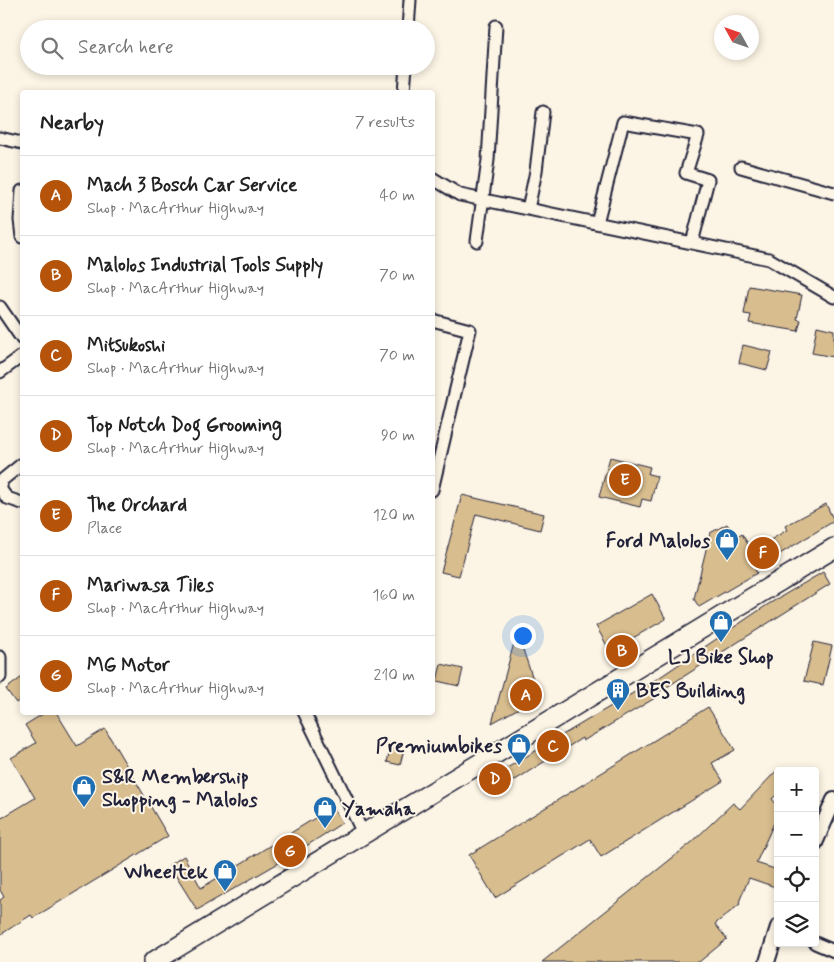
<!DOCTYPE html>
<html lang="en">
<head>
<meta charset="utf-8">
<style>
	:root { --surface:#fff; --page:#f6f6f6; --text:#222; --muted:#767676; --line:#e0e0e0; --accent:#b45309 }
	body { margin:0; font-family:Mynerve,sans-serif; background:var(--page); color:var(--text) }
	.controls { position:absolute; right:15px; bottom:15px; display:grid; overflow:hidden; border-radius:5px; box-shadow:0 2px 8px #0003 }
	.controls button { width:45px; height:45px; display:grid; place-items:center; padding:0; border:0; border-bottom:1px solid var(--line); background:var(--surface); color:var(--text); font:25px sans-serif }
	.compass { position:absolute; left:714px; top:15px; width:45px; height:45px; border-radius:50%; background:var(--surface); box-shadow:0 2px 8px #0003; rotate:310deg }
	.you { position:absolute; left:522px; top:635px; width:18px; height:18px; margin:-12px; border:4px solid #fff; border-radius:50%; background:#1a73e8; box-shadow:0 0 0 8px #1a73e833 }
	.badge { display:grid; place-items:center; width:32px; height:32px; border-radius:50%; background:var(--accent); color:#fff; font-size:16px; font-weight:700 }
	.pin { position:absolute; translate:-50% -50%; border:2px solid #fff; box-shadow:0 1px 5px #0006 }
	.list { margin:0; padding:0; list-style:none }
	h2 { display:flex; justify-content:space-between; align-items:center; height:65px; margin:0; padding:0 20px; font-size:21px }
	h2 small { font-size:16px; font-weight:400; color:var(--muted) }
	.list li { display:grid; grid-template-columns:32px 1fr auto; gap:15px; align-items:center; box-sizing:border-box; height:80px; padding:0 20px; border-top:1px solid var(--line) }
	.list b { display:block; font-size:19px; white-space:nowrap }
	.list p { margin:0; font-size:16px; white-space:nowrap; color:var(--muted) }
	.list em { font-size:16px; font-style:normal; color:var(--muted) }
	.icon { flex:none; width:28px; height:28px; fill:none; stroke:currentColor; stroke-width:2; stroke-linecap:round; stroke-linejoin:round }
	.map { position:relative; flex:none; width:834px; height:962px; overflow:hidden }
	.search { position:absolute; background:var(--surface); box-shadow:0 2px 8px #0003; left:20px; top:20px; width:415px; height:55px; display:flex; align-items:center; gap:12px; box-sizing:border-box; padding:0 18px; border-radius:28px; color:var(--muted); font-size:19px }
	.panel { position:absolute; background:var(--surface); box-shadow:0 2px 8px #0003; left:20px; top:90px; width:415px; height:625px; border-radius:5px }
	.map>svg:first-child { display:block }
</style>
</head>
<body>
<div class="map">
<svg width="834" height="962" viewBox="0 0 834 962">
	<rect width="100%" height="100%" fill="#fcf5e5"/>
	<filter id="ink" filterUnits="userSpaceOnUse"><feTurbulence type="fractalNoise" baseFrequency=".02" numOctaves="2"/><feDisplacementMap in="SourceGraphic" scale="10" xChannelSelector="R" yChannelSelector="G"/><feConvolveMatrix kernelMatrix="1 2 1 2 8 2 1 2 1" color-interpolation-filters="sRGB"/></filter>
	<g filter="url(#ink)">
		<path fill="#d8bd8e" stroke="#22223b" d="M749 286 802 295 797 319 801 320 798 331 749 323 751 315 744 314Z
			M817 326 834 330V357L812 353Z
			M743 345 772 352 767 370 739 363Z
			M610 457 650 467 648 474 657 476 651 501 642 499 640 507 599 497Z
			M462 495 544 514 540 530 476 514 459 576 441 572Z
			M826 504 834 521 755 569 757 573 699 607 694 599 710 533 727 524 736 538 742 534 752 551 787 530 785 526Z
			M823 572 830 584 659 692 660 695 583 741 582 738 493 794 485 781 660 677 767 605Z
			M652 594 666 619 631 639 636 648 615 660 596 626Z
			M517 632 536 688 528 703 492 723Z
			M814 642 832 646 823 685 804 681Z
			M441 664 463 669 459 686 437 681Z
			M22 677V698L16 703 6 689Z
			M708 707 735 750 712 763 723 781 601 857 590 839 495 898 469 855Z
			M46 712H56L77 746 105 729 168 836 33 918 31 915 0 935V900L4 897 0 890V819L35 798 11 758 36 743 25 725Z
			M392 742 405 745 400 765 387 762Z
			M778 769V793L772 799 778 806V814L756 863 778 870V888L749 878 739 902 740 904 715 924 727 939 699 962H542L691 843 733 803 740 809Z
			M333 807 342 823 289 857 197 910 169 865 184 856 201 888Z"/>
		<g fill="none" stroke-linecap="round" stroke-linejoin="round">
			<g stroke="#22223b" stroke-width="15">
				<path id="minor" d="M408 29 410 0
					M404 92 406 66
					M0 138 22 143
					M741 167 834 193
					M432 178 460 195 769 259 834 297
					M22 191 20 220 22 237
					M528 209 536 171 543 112
					M597 223 623 122 698 135 686 173 708 180 692 243
					M477 241 488 160 496 26
					M0 307 22 339
					M432 320 470 330 432 490
					M0 372 22 356
					M22 464 1 481V490L7 498 22 503
					M0 657V677
					M304 712 363 833
					M815 943 834 951"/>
			</g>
			<g stroke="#22223b" stroke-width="18">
				<path id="tertiary" d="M815 843 834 800
					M767 962 778 927"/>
			</g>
			<g stroke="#22223b" stroke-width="22">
				<path id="trunk" d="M153 962 834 548"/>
			</g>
			<use href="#minor" stroke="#fcf5e5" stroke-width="11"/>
			<use href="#tertiary" stroke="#fcf5e5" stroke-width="14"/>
			<use href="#trunk" stroke="#fcf5e5" stroke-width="19"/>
		</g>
	</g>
	<defs>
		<g id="shop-pin" transform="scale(1.25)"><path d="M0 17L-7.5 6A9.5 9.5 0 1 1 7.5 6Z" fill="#1f6fb2" stroke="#fcf5e5"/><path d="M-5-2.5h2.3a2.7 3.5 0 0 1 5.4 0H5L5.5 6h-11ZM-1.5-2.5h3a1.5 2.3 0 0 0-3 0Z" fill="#fff"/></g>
		<g id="building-pin" transform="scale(1.25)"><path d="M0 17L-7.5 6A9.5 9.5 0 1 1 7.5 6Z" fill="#1f6fb2" stroke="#fcf5e5"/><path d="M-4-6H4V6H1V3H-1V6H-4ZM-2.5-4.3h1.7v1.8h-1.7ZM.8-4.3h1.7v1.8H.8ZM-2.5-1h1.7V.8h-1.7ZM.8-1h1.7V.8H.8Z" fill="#fff"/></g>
	</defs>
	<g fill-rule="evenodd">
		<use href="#shop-pin" x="727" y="540"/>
		<use href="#shop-pin" x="721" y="622"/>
		<use href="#building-pin" x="618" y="690"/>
		<use href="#shop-pin" x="519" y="745"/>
		<use href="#shop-pin" x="84" y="787"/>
		<use href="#shop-pin" x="325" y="808"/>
		<use href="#shop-pin" x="225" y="871"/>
	</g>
	<g text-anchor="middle" stroke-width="4" stroke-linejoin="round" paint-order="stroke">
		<g font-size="20" font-weight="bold" fill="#22223b" stroke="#fcf5e5" text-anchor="end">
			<text x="710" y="547">Ford Malolos</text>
			<text x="721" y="663" text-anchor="middle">LJ Bike Shop</text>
			<text x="636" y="697" text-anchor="start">BES Building</text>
			<text x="502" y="752">Premiumbikes</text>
			<text x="102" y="783" text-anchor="start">S&amp;R Membership<tspan x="102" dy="23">Shopping - Malolos</tspan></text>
			<text x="342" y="815" text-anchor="start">Yamaha</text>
			<text x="208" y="878">Wheeltek</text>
		</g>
	</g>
</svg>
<div class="controls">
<button>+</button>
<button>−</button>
<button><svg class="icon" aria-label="locate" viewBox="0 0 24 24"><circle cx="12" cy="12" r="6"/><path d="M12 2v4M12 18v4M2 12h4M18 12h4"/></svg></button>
<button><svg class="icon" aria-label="layers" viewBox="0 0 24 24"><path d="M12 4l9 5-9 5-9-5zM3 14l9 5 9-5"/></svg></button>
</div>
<svg class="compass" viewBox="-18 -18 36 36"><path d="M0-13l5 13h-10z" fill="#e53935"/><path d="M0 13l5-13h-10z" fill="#767676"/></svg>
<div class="you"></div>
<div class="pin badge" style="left:526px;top:695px">A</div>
<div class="pin badge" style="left:622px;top:651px">B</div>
<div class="pin badge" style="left:553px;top:746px">C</div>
<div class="pin badge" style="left:495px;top:779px">D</div>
<div class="pin badge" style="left:625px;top:480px">E</div>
<div class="pin badge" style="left:763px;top:553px">F</div>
<div class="pin badge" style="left:290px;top:851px">G</div>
<div class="search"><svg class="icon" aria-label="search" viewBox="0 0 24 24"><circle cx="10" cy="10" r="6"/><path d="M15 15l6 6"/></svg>Search here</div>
<section class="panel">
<h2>Nearby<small>7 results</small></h2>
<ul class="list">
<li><span class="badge">A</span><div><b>Mach 3 Bosch Car Service</b><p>Shop · MacArthur Highway</p></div><em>40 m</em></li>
<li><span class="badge">B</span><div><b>Malolos Industrial Tools Supply</b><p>Shop · MacArthur Highway</p></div><em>70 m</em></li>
<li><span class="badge">C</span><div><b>Mitsukoshi</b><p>Shop · MacArthur Highway</p></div><em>70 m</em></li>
<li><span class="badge">D</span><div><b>Top Notch Dog Grooming</b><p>Shop · MacArthur Highway</p></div><em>90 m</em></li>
<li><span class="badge">E</span><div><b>The Orchard</b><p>Place</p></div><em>120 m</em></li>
<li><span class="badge">F</span><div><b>Mariwasa Tiles</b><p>Shop · MacArthur Highway</p></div><em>160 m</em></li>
<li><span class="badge">G</span><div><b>MG Motor</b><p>Shop · MacArthur Highway</p></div><em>210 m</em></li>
</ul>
</section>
</div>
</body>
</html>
